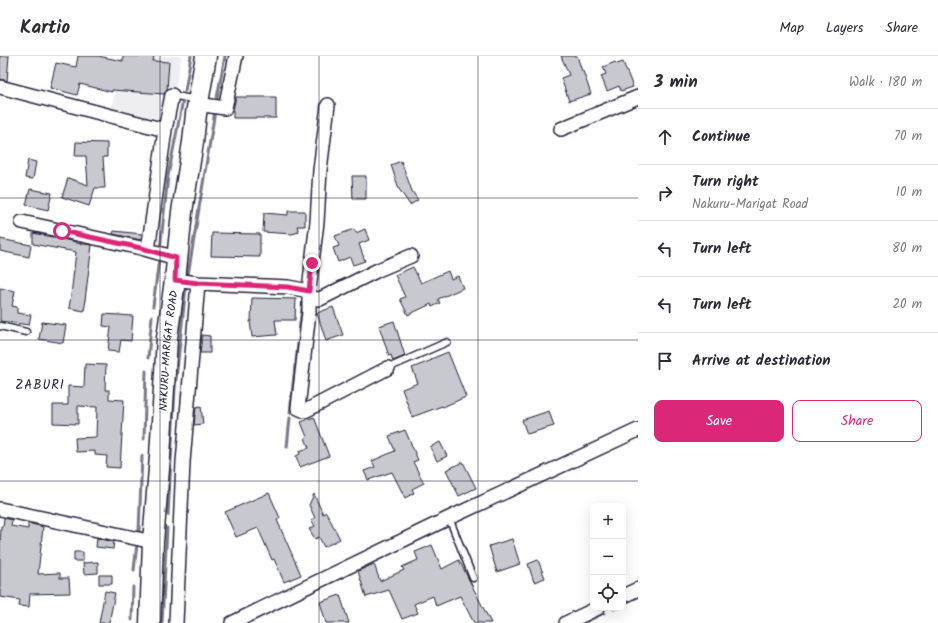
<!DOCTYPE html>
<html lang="en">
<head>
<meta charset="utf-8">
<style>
	:root { --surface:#fff; --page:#f2f2f3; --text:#2b2b33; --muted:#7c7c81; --line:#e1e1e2; --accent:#db2777 }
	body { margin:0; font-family:Kalam,sans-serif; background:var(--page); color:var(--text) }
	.controls { position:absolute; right:12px; bottom:12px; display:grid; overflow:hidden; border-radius:8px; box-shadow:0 4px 16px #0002 }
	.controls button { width:36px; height:36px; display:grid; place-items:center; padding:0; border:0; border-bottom:1px solid var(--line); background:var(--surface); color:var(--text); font:20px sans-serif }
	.stop { position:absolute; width:12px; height:12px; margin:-9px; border:3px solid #db2777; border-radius:50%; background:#fff }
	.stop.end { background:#db2777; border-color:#fff; box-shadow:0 1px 4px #0008 }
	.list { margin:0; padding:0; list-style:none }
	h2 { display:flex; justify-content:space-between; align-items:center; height:52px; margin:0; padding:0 16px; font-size:17px }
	h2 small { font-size:13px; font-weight:400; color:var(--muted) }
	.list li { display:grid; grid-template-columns:26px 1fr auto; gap:12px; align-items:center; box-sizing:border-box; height:56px; padding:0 16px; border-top:1px solid var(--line) }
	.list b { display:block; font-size:15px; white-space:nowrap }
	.list p { margin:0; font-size:13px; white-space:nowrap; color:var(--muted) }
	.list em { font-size:13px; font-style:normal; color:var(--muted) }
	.actions { display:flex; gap:8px; padding:12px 16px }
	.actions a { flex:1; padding:9px 0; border:1px solid var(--accent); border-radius:8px; text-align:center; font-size:14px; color:var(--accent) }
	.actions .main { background:var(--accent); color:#fff }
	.icon { flex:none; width:22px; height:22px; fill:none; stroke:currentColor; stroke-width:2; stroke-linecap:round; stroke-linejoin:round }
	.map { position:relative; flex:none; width:638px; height:567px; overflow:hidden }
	header { display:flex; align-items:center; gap:24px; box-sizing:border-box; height:56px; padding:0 20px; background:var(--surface); border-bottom:1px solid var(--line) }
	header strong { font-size:19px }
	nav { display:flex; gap:22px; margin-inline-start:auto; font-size:14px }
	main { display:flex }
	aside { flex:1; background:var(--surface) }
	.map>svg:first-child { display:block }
</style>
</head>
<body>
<header>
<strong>Kartio</strong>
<nav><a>Map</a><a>Layers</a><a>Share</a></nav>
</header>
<main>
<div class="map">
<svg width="638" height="567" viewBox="0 0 638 567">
	<rect width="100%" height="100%" fill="#fff"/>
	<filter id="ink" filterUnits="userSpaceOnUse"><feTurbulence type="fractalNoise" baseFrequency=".025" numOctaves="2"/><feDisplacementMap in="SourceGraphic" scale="8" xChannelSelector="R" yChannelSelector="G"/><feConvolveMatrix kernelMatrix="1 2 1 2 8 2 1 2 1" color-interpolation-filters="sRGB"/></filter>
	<g filter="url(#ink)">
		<path fill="#eeeef1" d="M121 0H182L168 64 111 56Z"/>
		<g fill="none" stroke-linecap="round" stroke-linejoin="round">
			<path stroke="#7a7a88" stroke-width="3" d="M185 35 191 0
				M216 47 225 0
				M160 194 168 120 183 44
				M188 219 215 55
				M153 250 159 203
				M299 276 303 244
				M148 302 152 260
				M296 306 298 287
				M290 357 295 309
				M144 383 146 315
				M287 391 290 362
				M168 459 175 332 186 231
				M139 475 142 400
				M134 514 137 488
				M623 548 638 541
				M614 553 616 552
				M132 564 133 531
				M162 567 167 472
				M583 567 604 557"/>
		</g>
		<path fill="#c8c8cf" stroke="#22223b" d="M0 0H9L7 25 0 23Z
			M78 0H98L123 5V0H154L153 5 169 6 167 33 164 38 112 34V36L80 28 77 39 50 32 56 7 76 11Z
			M561 0H577L582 15H583L591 38 569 45 561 22 569 19Z
			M615 6 617 8 623 6 633 31 621 35 619 30 607 35 601 20 606 18 603 11Z
			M236 41H276V62H233V54Z
			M76 86 107 87V101H103L105 132H95L89 150 62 141 68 122 88 129 86 100H75Z
			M28 104 36 106 33 123 25 122Z
			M401 105 412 135 418 144 410 149 399 133 391 109Z
			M352 120H366V143H353Z
			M30 133 52 137 48 154 26 149Z
			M288 155H305V170H297L299 176 292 178 263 176 264 157 288 159Z
			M354 173 356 177 365 173 369 184 359 188 365 205 353 209 350 201 338 206 333 192 339 190 335 180Z
			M114 175 142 178 141 184 113 178Z
			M33 177 76 186V187L92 189 85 244H86L84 255 69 252 71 239 76 196 33 188Z
			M212 177 260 178V201L211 200Z
			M0 183 31 189 29 201 0 195Z
			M413 211 421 227 448 215 451 223 458 220 463 232 438 243 440 247 432 251 431 248 408 259 400 243 405 241 395 219Z
			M0 232 15 235 12 250 17 251V257L31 259 29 269 0 265Z
			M252 242 296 243 295 264H275L277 279 252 281 250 265H251Z
			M333 251 343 279 326 285 317 257Z
			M104 258 133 260 131 285 121 284 119 296 108 295 111 271 103 270Z
			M394 265 405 300 393 305 391 299 389 300 379 270Z
			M42 266 66 269 63 287 39 283Z
			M202 279 210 280V297H200Z
			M448 296 466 341 454 346 443 351 442 350 412 361 402 333 418 327 412 312 432 304 431 303Z
			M85 308 106 309 105 334H109V343L124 344 120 412 106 411 107 400 95 399V395L76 396 75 382 96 381 97 351 78 350V368L53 367V349H68V330L84 331Z
			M201 350 203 368 194 369 196 351Z
			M549 355 554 370 527 378 522 364Z
			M314 361 329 400 300 411 296 400 300 398 299 395 309 392 305 382 307 381 301 366Z
			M405 374 418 404 413 406 424 427 412 433 414 437 405 442 392 416 368 424 364 415 375 411 372 405 395 395 389 380Z
			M440 386 447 400 437 405 430 391Z
			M463 406 476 432 459 440 446 414Z
			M269 437 280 462 277 464 301 519 284 526 274 503 272 504 258 472 236 481 225 456Z
			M314 438 323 458 326 456 340 483 324 491 319 481 315 483 309 473 315 470 311 464 315 462 309 449Z
			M4 462 12 464 11 470 28 473V467L43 471 38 518 60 517V522H69L70 537 30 538 29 551 19 550 20 544 0 541V490L1 470H3Z
			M97 482 114 486 113 493 96 491Z
			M512 483 520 508 497 516 489 490Z
			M432 489 442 513 459 504 491 567H474L460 540 436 550 433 540 414 548 418 557 402 563 389 534 366 541 358 515 374 508 380 525 404 514 402 511 418 504 415 496Z
			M74 496H83V505H74Z
			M538 504 545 522 534 526 528 508Z
			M98 506V517L84 518 83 507Z
			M99 519H112V528H99Z
			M105 535 115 537 109 567H99Z
			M340 539 349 567H326L320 546Z"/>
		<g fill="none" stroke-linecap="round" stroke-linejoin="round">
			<g stroke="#22223b" stroke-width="9">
				<path id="service" d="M172 39 196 44
					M0 270 26 276
					M388 312 447 286
					M449 462 473 522"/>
			</g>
			<g stroke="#22223b" stroke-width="16">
				<path id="minor" d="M0 31 165 74
					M197 48 225 52 236 0
					M561 73 638 41
					M22 166 141 192 176 202
					M148 194 165 74 172 39
					M175 224 198 227 288 231 309 235V256L298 352 305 355 388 312
					M309 235 312 207 317 166 320 114 328 49
					M309 242 320 243 378 214 411 200
					M0 453 153 486
					M623 540 638 533
					M176 567 183 406 198 227
					M232 567 449 462 638 374
					M566 567 598 552"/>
			</g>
			<g stroke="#22223b" stroke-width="23">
				<g id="primary">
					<path id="s1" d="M150 567 153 486 160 400 167 282 175 224 182 156 193 86 196 58 206 0"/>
				</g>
			</g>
			<use href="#service" stroke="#fff" stroke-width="6"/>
			<use href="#minor" stroke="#fff" stroke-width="13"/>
			<use href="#primary" stroke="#fff" stroke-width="20"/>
		</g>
	</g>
	<g fill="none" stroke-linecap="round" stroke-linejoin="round" filter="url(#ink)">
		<path stroke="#db2777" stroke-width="5" d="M62 175 141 192 176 202 175 224 198 227 288 231 309 235 312 207"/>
	</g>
	<path fill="none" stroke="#22223b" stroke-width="1" stroke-opacity="0.55" d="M160 0V567M319 0V567M478 0V567M0 142H638M0 284H638M0 425H638"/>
	<g text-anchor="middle" stroke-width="4" stroke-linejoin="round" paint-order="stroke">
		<g font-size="11" fill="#22223b" stroke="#fff">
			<text dy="4" stroke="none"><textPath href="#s1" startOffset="273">NAKURU-MARIGAT ROAD</textPath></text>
		</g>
		<g font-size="13" letter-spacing="1" fill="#22223b" stroke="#fff">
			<text x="40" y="333">ZABURI</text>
		</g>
	</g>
</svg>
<div class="controls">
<button>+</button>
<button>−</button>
<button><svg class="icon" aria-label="locate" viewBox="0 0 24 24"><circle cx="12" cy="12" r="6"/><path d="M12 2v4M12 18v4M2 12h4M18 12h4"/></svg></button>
</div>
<div class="stop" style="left:62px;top:175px"></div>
<div class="stop end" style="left:312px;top:207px"></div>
</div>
<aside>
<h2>3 min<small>Walk · 180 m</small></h2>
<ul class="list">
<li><svg class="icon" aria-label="ahead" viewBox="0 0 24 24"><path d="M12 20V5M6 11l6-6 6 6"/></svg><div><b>Continue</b></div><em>70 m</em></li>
<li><svg class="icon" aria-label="right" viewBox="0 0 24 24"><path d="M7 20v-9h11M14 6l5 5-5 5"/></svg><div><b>Turn right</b><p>Nakuru-Marigat Road</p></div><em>10 m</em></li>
<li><svg class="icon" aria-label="left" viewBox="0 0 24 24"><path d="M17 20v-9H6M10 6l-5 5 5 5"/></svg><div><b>Turn left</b></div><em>80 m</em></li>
<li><svg class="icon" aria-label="left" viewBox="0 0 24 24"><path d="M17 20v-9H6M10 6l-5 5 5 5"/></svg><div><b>Turn left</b></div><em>20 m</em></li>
<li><svg class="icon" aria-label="arrive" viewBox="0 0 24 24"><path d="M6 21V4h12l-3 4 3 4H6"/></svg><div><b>Arrive at destination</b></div></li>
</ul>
<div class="actions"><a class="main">Save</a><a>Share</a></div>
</aside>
</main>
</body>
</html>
